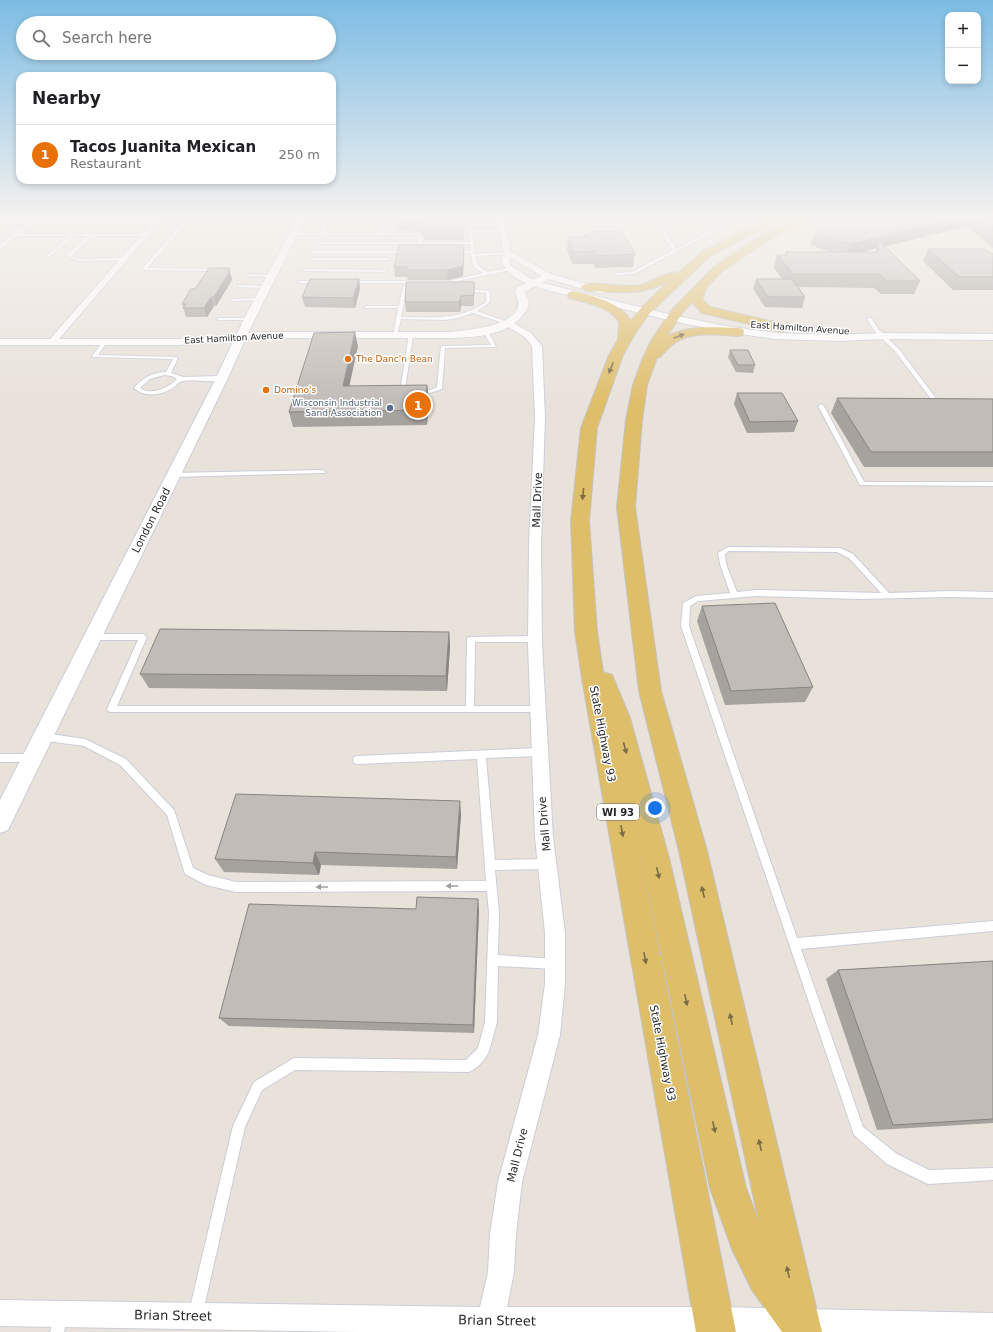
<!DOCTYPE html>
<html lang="en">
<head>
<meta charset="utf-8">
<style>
	:root { --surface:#fff; --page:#f6f6f6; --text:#202124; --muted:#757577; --line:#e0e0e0; --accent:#4e70e4 }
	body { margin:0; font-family:"DejaVu Sans",sans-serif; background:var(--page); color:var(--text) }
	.controls { position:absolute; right:12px; top:12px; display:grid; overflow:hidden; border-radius:8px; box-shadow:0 2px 6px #0003 }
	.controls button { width:36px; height:36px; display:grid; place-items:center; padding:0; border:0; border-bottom:1px solid var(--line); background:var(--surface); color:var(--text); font:20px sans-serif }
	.you { position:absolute; left:655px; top:808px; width:14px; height:14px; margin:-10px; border:3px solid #fff; border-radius:50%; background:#1a73e8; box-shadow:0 0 0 6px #1a73e833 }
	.badge { display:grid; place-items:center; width:26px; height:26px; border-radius:50%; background:var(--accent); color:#fff; font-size:13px; font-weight:700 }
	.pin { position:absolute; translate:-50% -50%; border:2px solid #fff; box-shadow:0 1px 4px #0006 }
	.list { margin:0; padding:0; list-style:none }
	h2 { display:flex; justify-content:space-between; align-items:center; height:52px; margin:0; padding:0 16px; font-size:17px }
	h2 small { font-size:13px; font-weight:400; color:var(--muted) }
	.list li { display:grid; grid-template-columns:26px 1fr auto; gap:12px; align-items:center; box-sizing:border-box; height:60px; padding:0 16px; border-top:1px solid var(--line) }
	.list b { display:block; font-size:15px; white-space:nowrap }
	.list p { margin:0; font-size:13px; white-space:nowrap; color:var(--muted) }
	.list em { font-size:13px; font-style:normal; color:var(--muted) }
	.icon { flex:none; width:22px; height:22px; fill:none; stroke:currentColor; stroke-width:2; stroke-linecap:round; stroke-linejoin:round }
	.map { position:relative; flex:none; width:993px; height:1332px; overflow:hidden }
	.search { position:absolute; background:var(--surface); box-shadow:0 2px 6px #0003; left:16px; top:16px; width:320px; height:44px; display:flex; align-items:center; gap:10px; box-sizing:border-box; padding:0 14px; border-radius:22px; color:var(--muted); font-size:15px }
	.panel { position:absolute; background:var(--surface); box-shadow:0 2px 6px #0003; left:16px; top:72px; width:320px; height:112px; border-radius:12px }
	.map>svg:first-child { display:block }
</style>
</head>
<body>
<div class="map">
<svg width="993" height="1332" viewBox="0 0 993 1332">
	<rect width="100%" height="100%" fill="#e9e2db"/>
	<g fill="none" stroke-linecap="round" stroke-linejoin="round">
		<g stroke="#cacdd8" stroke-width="2">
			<path id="service" d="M188 217H192L147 268 216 269 217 271 143 270V268Z
				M327 217H331L324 233H381L385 217H389L385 233H419L423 235 422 242H470L467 217H502L470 219 472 230H503L505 231 503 232H472L475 254 508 252 510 253 508 254 476 256 477 265 487 272 510 268 511 270 448 283H408L401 317C432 317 459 321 486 302V293L462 291V290L464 289 490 291V302L477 311 510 323 506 324 473 313 457 318 446 320 401 319 397 335 393 336 398 308H366L364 307 366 306H399L404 283H349V281H448L483 273 473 266 471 253H454L452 252 454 251H471L470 244H317L316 242H418L419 235H323L320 239 318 238 319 235H293L291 234 293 233H320Z
				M651 217H655L676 249 736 217H741L634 274 615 275 616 273 632 272 673 250Z
				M16 234H145L147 235 145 236H92L71 256 80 259 123 258 125 259 123 260 80 261 66 256 88 236H74L48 258 47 256 69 236H15Z
				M0 236 15 237 0 238Z
				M313 251H408L410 252 408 253H312Z
				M310 258H388L390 259 388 260H309Z
				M304 269 385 270 387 271 385 272 303 271Z
				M247 274 271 275 273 276 271 277 246 276V274Z
				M299 281H320L322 282 320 283H298V281Z
				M240 285 266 286 268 287 266 288 238 287V285Z
				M261 298V299L259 300 232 301 230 300 232 299Z
				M220 318H249L251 319 249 320H218V318Z
				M867 318H871L879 330 899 349 941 405V407H937L895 351 875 332 867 319Z
				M483 331H487L493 340 496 347 445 348 442 389 427 394 400 392 409 334 413 335 405 390C416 391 427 393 437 387L441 346 491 345 483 332Z
				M103 341 107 342 98 355 176 357 178 358 171 373 183 377 221 376 224 378C213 385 195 378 183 381 179 381 176 386 173 388 161 395 145 398 134 388 142 378 154 372 166 372L173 359 92 357V356ZM164 375 172 376 177 379C168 388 152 396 140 388L150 379Z
				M821 404 824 406 864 482H993V486L860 485 818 406Z
				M323 470 326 472 325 473 173 477 170 475 173 473Z
				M728 547 840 548 853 554 889 593 951 591 993 592V598L951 597 860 599 757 596 698 601 690 606 689 626 797 938 993 921V931L801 949 863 1127 897 1154 929 1170 993 1168V1180L928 1184 887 1164 854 1135 681 626 683 603 696 596 730 593 720 564 718 553ZM729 551 837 552 849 558 881 593 757 590 737 592 726 564 725 554Z
				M92 634H143L147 637 117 706H466L467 639 468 637 535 636 539 639 535 642H475L474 706H538L541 707 542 709 541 711 538 712H111L108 711 107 709 138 640H92L88 637Z
				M43 733 85 739 126 759 174 810 193 868 208 875 236 882 486 881 477 759 357 764 354 763 353 760 354 757 357 756 539 748 542 749 543 752 542 755 539 756 486 758 495 860 547 859 551 861 552 864 551 867 547 869 495 870 499 913 498 955 555 959 559 960 560 964 559 968 555 969 498 966 497 1022 489 1051C486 1059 477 1069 469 1072L295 1070 262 1090 245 1127 203 1312 201 1317 196 1319 191 1317 189 1312 233 1126 254 1082 294 1058 466 1060 478 1048 485 1022 489 913 487 891 236 892 206 885 185 874 167 815 120 765 84 746 40 740 39 737 40 734Z
				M0 754H31L34 755 35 758 34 761 31 762H0Z
				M61 1309 66 1311 68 1316 64 1332H50L56 1311Z"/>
		</g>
		<g stroke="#cacdd8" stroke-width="2">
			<path id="minor" d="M157 217H164L59 339H178L240 335 244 338 243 340 178 345H0V339H50L151 224H33L0 250V244L25 224H0V220H30L34 218 37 220H155Z
				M497 217H503L511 252 551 274 604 289V293H598L545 278 510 257 509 260 510 265 531 279 547 286 543 288C528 285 506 276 501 260L504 253Z
				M672 315 720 325 775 333 839 335 883 333 993 334V340L883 339 839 341 775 339 720 331 669 320 668 318 669 316Z
				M508 320 531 333 542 346 545 417 541 543 542 644 553 837 565 933V984L560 1035 522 1182 516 1234 514 1272 507 1307H713L993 1313V1332H357L0 1326V1300L480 1307 488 1272 490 1234 498 1182 538 1035 545 984V933L535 837 528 644 529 543 535 417 532 346 525 337 505 325 504 323Z"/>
		</g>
		<g stroke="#cacdd8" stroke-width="2">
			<path id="tertiary" d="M298 217H306L248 333 256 332H451C470 330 533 325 515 293L517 287 548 273 553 276 540 284 543 283 676 316 677 318 672 321 539 288 538 286 539 284 526 291 525 293C530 301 530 305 525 312 509 336 477 337 451 338H256L245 340 226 382 8 830 0 833V800L214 382 244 319Z"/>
		</g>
		<g stroke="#c3c3c3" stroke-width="2">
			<path id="primary" d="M775 217H789L787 219 754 233 710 256 649 314 636 332 623 355 597 428 589 521 597 631 603 672 612 675 630 718 669 858 746 1188 759 1222 679 851 639 691 617 507 626 420 633 385 642 360 652 339 672 310 713 268 741 248 764 234 800 217H813L772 238 721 272 707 287 702 299 710 307 788 325 789 328 788 331 783 332 702 313 692 302 683 312 667 336C690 325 713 327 738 328L743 329 744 332 743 335 738 336C718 335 694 331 676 342 670 346 665 352 660 357L657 358 647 385 642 420 635 507 661 691 707 851 822 1332H782L752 1290 732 1249 710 1188 637 839 736 1332H696L582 678 575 631 571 521 581 428 609 355 618 340 619 322C610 306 584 302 569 298L567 295 569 292 573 291C593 296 620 302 631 321L641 308 668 282C641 296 616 292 587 291L583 289 581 287 583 285C601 280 622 289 640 285 651 283 668 270 678 273L702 252 746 229Z"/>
		</g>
		<use href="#service" fill="#fff" fill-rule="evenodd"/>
		<use href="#minor" fill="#fff" fill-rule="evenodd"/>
		<use href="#tertiary" fill="#fff" fill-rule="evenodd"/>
		<use href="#primary" fill="#dfbe6a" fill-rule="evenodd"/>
	</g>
	<path fill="#a6a29e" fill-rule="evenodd" d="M464 217V240H424L423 234 420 232 397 230 396 219Z
		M854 217H993V248L967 226 885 246 920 281 914 294H881L874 288 798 287 805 297 802 308 765 307 753 289 756 279H782L774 268 777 255H785L786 252H831L810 245 814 234ZM877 248 875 252H864Z
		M568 237 635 254 633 267 595 268 593 264H572L567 250Z
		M928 249 993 254V290H953L923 261Z
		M464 254 463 276 448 280H408L407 277H395L394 267Z
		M232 277V280L216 306H214L207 317H186L182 304 195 289Z
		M359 279 360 289 355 308 305 307 302 297Z
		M474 282V306H461L460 312H406L405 302Z
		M358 346 349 386 427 385 429 400 427 425 293 427 289 412Z
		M730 350 755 365 753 373 736 372 728 357Z
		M737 393 798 421 794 432 747 433 734 404Z
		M837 398 993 399V467H864L831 413Z
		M702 606 813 687 805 702 725 705 697 621Z
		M449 632 450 647 447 691 149 688 140 674Z
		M461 814 457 869 321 865 319 875 224 872 215 859Z
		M416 909 479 910 474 1033 229 1026 219 1018Z
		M993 961V1123L877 1130 826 979 838 970Z"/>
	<path fill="#878481" d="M464 217V240L463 230Z
		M962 217H971L967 226 879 248V241L877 248 846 256 850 244Z
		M464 245V254L463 276 448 280 447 270Z
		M229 268 232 280 216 306 214 297Z
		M359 279 360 289 355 308 353 298Z
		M461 296V306L460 312 459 302Z
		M211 297 214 306 207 317 204 308Z
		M355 332 358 346 346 401 343 386Z
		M427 385 429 400 427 425 426 410Z
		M449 632 450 647 447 691 446 676Z
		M460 801 461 814 457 869 456 857Z
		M315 852 321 865 319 875 313 863Z
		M478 899 479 910 474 1033 473 1025Z"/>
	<path fill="#c1bcb8" stroke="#878481" d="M397 217H464L463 230H423L424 224 419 221 396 219Z
		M854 217H962L850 244 814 234 842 220Z
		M975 217H993V231Z
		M596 231H615L623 233 635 254 596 256 594 251 573 252 568 237H581Z
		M879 241 920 281H886L879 274H793L777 255H788L786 252H878Z
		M399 245H464L463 266 447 270H407V267H394Z
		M928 249H984L993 254V277H959Z
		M209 268H229L228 271H230L214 297H211L204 308H183L186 304H182L191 289H195Z
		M310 279H359L353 298 302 297Z
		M756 279H792L805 297H768Z
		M406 282H474V295L461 296 459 302H405Z
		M355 332 343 386 427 385 426 410 289 412 314 333Z
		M730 350H748L755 365H738Z
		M737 393H782L798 421 750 422Z
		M837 398 993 399V452H871Z
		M775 603 813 687 731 691 702 606Z
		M160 629 449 632 446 676 140 674Z
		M236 794 460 801 456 857 315 852 313 863 215 859Z
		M417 897 478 899 473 1025 219 1018 249 904 416 909Z
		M993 961V1119L893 1125 838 970Z"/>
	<defs><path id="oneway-solid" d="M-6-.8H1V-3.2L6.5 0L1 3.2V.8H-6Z"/></defs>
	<g fill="#7a6c46">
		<use href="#oneway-solid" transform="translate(679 336) rotate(-21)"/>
		<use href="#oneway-solid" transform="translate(611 368) rotate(111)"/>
		<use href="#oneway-solid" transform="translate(583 494) rotate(96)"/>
		<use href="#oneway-solid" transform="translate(625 748) rotate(75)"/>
		<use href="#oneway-solid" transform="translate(622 831) rotate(79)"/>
		<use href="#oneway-solid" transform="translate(658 873) rotate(78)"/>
		<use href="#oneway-solid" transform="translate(703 892) rotate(-103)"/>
		<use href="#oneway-solid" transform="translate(645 958) rotate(79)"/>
		<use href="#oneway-solid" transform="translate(686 1000) rotate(78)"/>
		<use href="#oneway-solid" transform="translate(731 1019) rotate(-103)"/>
		<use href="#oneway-solid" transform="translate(714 1127) rotate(78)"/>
		<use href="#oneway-solid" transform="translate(760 1145) rotate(-103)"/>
		<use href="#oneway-solid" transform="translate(788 1272) rotate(-103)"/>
	</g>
	<g fill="#9e9e9e">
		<use href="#oneway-solid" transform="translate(452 886) rotate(180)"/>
		<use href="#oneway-solid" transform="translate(322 887) rotate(180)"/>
	</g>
	<linearGradient id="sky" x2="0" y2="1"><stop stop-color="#7cbce4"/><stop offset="0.54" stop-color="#f5f2ef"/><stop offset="1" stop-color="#f5f2ef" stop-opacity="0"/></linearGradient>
	<rect width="993" height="404" fill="url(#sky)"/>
	<g fill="#e8710a" stroke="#fff" stroke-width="1.5">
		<circle cx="348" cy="359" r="4"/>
		<circle cx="266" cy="390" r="4"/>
	</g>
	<circle fill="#5c6f8a" stroke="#fff" stroke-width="1.5" cx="390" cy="408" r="4"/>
	<g text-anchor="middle" stroke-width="3" stroke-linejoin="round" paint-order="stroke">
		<g font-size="9" fill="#282828" stroke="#fff">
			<text transform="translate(800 328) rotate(4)" y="3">East Hamilton Avenue</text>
			<text transform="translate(234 338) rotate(-3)" y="3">East Hamilton Avenue</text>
		</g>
		<g font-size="9" fill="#c56008" stroke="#fff" text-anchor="start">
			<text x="356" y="362">The Danc'n Bean</text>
			<text x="274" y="393">Domino's</text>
		</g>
		<g font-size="9" fill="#4e5e75" stroke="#fff" text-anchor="end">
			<text x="382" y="406">Wisconsin Industrial<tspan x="382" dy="10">Sand Association</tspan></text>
		</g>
		<rect fill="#fff" stroke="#686868" stroke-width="1" x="597" y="804" width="42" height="16" rx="3"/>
		<g font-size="10" font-weight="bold" fill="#282828">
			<text x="618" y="816">WI 93</text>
		</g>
		<g font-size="11" fill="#282828" stroke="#fff">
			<text transform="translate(537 500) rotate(-88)" y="4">Mall Drive</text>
			<text transform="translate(151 520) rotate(-63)" y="4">London Road</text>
			<text transform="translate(603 734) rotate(79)" y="4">State Highway 93</text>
			<text transform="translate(544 824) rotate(-95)" y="4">Mall Drive</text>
			<text transform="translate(663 1053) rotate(79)" y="4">State Highway 93</text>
			<text transform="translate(517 1155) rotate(-76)" y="4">Mall Drive</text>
		</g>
		<g font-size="13" fill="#282828" stroke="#fff">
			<text transform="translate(173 1315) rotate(1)" y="5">Brian Street</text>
			<text transform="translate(497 1320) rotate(1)" y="5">Brian Street</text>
		</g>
	</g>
</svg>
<div class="controls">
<button>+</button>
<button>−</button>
</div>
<div class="you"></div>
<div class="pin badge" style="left:418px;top:405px;background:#e8710a">1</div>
<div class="search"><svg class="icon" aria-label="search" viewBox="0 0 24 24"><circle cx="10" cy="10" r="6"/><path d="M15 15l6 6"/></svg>Search here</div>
<section class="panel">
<h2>Nearby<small></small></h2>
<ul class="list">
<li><span class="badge" style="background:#e8710a">1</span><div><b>Tacos Juanita Mexican</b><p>Restaurant</p></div><em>250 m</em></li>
</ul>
</section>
</div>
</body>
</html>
